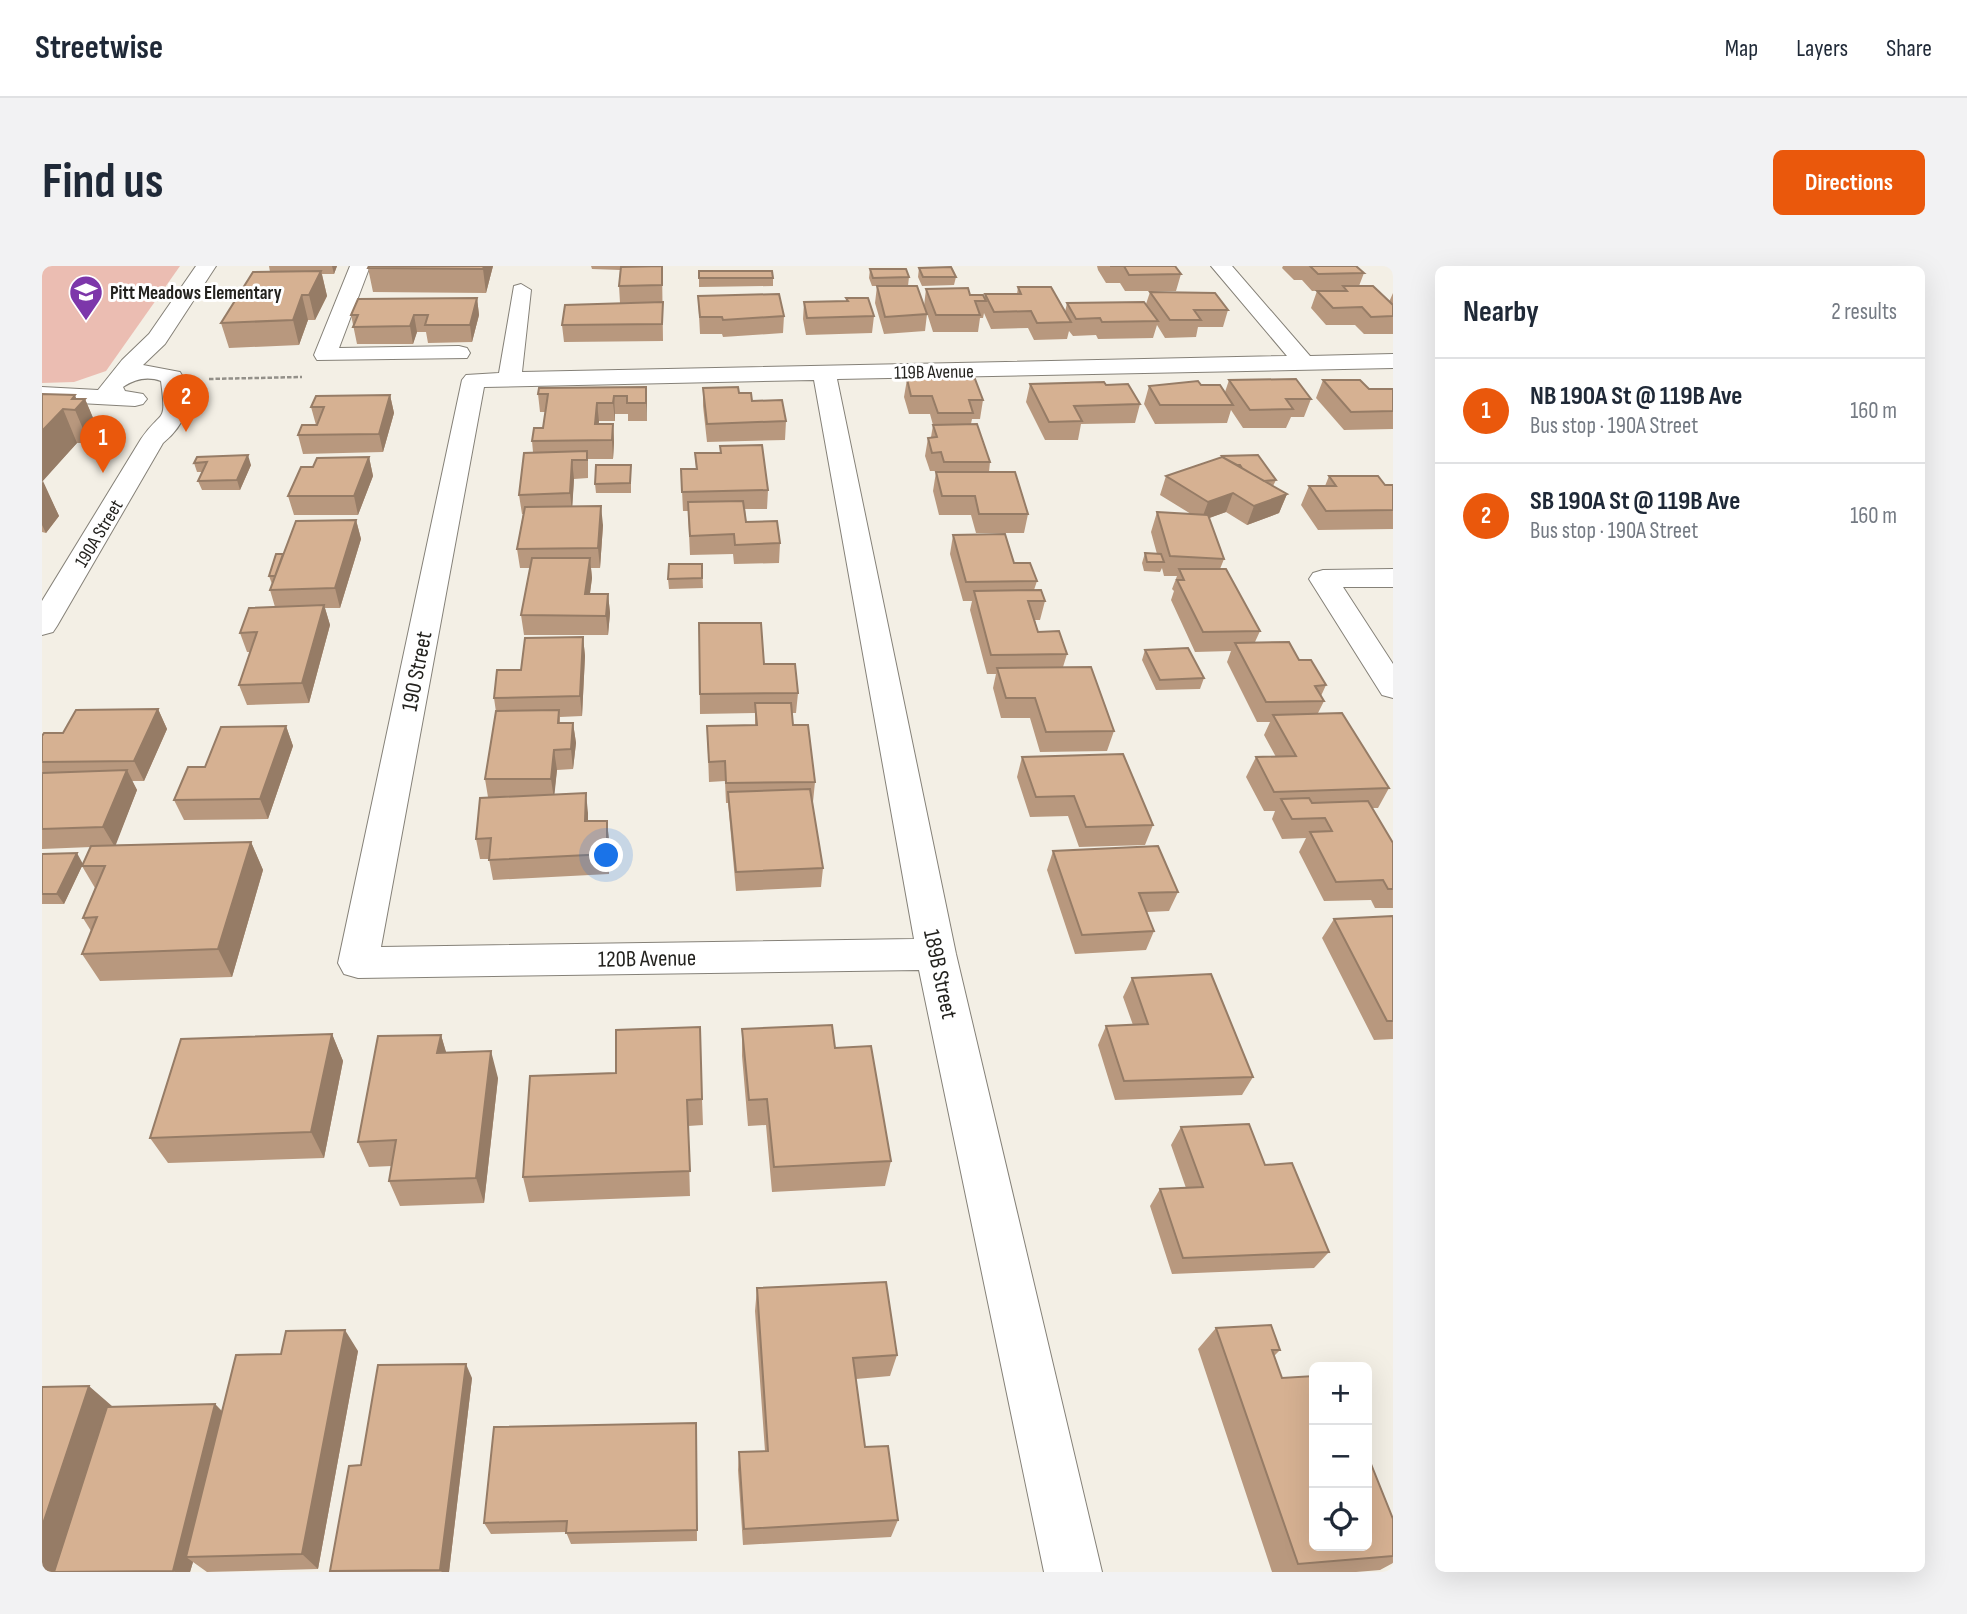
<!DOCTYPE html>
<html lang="en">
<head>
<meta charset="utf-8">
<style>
	:root { --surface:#fff; --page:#f2f2f3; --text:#1f2937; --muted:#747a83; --line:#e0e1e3; --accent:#ea580c }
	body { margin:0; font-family:"Sofia Sans Condensed",sans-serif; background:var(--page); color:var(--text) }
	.controls { position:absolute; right:21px; bottom:21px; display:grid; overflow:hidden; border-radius:10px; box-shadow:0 7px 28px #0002 }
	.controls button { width:63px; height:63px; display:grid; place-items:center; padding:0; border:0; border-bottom:2px solid var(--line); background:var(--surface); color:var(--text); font:35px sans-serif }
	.you { position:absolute; left:565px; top:590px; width:24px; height:24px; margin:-18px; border:5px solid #fff; border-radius:50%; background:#1a73e8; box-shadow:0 0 0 10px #1a73e833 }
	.badge { display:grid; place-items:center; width:46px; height:46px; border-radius:50%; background:var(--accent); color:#fff; font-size:23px; font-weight:700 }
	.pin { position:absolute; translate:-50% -58px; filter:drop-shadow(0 2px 4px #0008) }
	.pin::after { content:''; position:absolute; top:37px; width:24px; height:21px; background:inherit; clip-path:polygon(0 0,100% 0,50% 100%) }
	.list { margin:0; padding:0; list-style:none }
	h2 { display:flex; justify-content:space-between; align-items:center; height:91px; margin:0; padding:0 28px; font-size:30px }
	h2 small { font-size:23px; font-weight:400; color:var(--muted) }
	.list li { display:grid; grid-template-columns:46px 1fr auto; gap:21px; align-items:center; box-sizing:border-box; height:105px; padding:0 28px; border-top:2px solid var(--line) }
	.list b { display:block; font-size:26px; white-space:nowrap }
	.list p { margin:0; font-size:23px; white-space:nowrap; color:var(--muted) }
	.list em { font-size:23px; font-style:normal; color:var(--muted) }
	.icon { flex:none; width:38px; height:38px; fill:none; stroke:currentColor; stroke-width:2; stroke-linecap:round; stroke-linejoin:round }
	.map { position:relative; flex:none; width:1351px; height:1306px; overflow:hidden; border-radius:10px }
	header { display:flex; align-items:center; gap:42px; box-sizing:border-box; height:98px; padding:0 35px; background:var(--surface); border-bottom:2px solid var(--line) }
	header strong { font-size:33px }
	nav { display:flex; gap:38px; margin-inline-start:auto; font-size:24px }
	.intro { display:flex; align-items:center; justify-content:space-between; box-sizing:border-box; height:168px; padding:0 42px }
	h1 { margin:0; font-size:49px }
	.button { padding:18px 32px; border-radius:10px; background:var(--accent); color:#fff; font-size:24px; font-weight:700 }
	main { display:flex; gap:42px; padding:0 42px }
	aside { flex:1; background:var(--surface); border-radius:10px; box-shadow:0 7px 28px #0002 }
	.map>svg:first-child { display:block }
</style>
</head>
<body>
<header>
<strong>Streetwise</strong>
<nav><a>Map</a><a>Layers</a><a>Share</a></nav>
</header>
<div class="intro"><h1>Find us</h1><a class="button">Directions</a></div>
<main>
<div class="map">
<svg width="1351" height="1306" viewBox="0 0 1351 1306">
	<rect width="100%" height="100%" fill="#f3efe5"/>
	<path fill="#ebbdb2" d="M0 0H138L64 105 32 116 0 117Z"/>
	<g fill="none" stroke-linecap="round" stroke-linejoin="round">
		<g stroke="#858178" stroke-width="2">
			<path id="street" d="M154 0H174L123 78 101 99 138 106C156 132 142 160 121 177L15 360 11 366 0 369V335L99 173C120 142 125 160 119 115 105 110 93 113 81 121L83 125 101 128 105 133 101 138 93 140 0 135V121L56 124 80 94 107 68Z
				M308 0H328L297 82 417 80 425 82 428 87 425 92 275 94 272 89Z
				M1169 0H1190L1268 90 1351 88V102L795 113 914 688 1060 1306H1002L877 704 316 712 302 708 296 697 420 114 424 109 457 107 472 20 479 18 489 24 480 106 1245 90ZM772 114 872 673 339 681 442 121Z
				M1351 303V321H1301L1351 398V432L1340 429 1267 313 1271 307 1281 304Z"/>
		</g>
		<path stroke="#939089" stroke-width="2.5" stroke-dasharray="4.5 2" stroke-linecap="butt" d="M167 113 260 111"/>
		<use href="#street" fill="#fff" fill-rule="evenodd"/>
	</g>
	<path fill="#b8987e" d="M227 0H295L292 8H280L285 30 273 54H266L257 79 187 82 179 57 228 6Z
		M451 0 444 27 331 26 326 2Z
		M549 0H620L621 75 522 76 520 59 601 36 578 37 577 20 578 4 550 3Z
		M1055 0H1133L1139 8 1134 25H1083L1078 17H1064L1056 4Z
		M1241 0H1265L1264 1 1265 0H1314L1322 7 1317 20 1347 36 1351 27V68H1322L1313 59H1284L1269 42 1275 25 1299 24 1270 25 1260 14H1252L1240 2Z
		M877 2 914 11 912 19 880 20 876 11Z
		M828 3 867 11 866 20 882 40 884 23 928 29 943 33V28H975L976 21 1023 46 1025 37 1104 38 1108 26 1186 44 1181 61H1156L1154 71 1123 72 1115 59 1111 72 1056 73 1054 69 1031 70 1027 65 1025 73 992 74 986 62 949 63 942 47 941 52H938L936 66H891L884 44 885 48 883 65 842 68 833 37 835 20H830L827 12Z
		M657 5 731 12V20L657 21Z
		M656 30 742 50 741 67 681 71 680 68H658Z
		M435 32 437 49 430 76 386 77 384 66H375L371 78H315L309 49Z
		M804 32 832 50 830 67 764 69 761 53 762 36 804 35Z
		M865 113 941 134 938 153H930L929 158 948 196 947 206 986 248 982 267H934L929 249H897L891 225 894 206H896V205H888L883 190 886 172 889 171 891 159 888 148H867L862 131Z
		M1187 114 1269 133 1262 151H1249L1244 162H1201L1189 144 1185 157 1113 158 1102 138 1107 120 1159 119 1183 126Z
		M1281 114 1327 123H1351V163L1302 164 1274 132Z
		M988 118 1064 119 1098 138 1093 157 1039 158 1036 174H1003L984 136Z
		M604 121 605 155H586V148H573V155H557L556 158H571L572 176 571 193H546V212L532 213 530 241 561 259 558 302H549L550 312 548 328H566L568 347 566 369H482L479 349 488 302H478L475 283 481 248H480L477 229 491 186 490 175 501 162 504 146H498L496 128Z
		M661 122 697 127 744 155 743 174 665 176 661 140Z
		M0 128 43 133 57 166 47 177H35L0 215 17 250 4 267 0 266Z
		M348 129 352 147 341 186 261 188 256 169 274 159 269 141Z
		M678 180 726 224 725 243H703L704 256 738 277 737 297 692 298 691 288 648 289 646 245H641L639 203H654L653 187H678Z
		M1180 190 1234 214 1231 220 1245 228 1237 247 1205 259 1184 246 1167 252 1182 293 1178 303 1218 365 1213 376 1257 394 1284 419 1279 430 1282 435 1276 447 1347 522 1336 542H1330L1351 577V642H1333L1329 634 1282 635 1257 586 1264 572 1240 573 1230 553 1233 545H1222L1204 511 1214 491H1234L1222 469 1228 456H1215L1185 396 1189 385 1153 386 1129 334 1132 325 1130 323 1135 310H1122L1120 302 1118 306 1102 305 1100 297 1103 287 1115 288 1109 266 1115 246 1149 248 1118 229 1124 210 1180 191Z
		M155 191 209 199 198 224H160L156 215 160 206H155L152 197Z
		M327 191 331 210 316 249H252L246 230 271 201Z
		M589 199V227H554L553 218Z
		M1287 210 1343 219H1351V263L1276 264 1259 239 1267 220H1283Z
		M314 254 319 273 298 342H283L288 359 267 437 205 439 197 419 208 386H205L198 367 233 341 228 324 230 318 227 310 241 288Z
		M911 269 972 297 995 315 992 324 1003 335 998 354H993L996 366 1025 388 1021 401 1072 465 1065 485 998 486 988 452H959L951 422 954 408H945L928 344 930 335H921L908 288Z
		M660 298 661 322 627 323 626 313Z
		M657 357 722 398 756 427 754 447H750L751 459 773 516 771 536H770L781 602 779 621 694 625 686 537H684L683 515 667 516 665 460 713 459V447L658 448Z
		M541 371 543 390 540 450 518 451V457H531L534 477 531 503 515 504 512 528 546 547V555H565L567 575V608L451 614 447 593H438L434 573 446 531 443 513 454 446 452 432 479 404Z
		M1103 384 1162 412 1158 423 1114 424 1100 394Z
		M116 443 125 463 102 515H90L95 524 73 579 209 576 221 604 190 711 58 715 40 688 49 665 41 652 53 622 40 600 49 581 0 583V470L21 467Z
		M244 460 251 480 226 553 142 554 132 534Z
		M980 491 1111 559 1103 579 1037 581 1026 550 988 551 975 511Z
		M1011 585 1136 626 1127 645 1105 646 1112 665 1104 684 1033 688 1005 604Z
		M0 588 41 598 22 638H0Z
		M1351 650V773L1332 774 1280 672 1292 653Z
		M1090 712 1211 811 1200 829 1073 834 1056 779 1064 760 1091 759 1081 731Z
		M700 763 793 782 849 895 843 920 730 926 724 859 706 860 700 790Z
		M290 768 301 795 282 892 126 897 108 872Z
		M399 769 404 787 456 812 442 937 358 940 347 915 350 900 327 901 316 876Z
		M488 810 660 833 661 859 646 860 648 930 487 936 481 911Z
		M1139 861 1223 899 1287 986 1272 1002 1130 1008 1108 940 1118 923 1144 922 1129 879Z
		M715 1022 855 1089 848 1110 814 1113 823 1181 856 1254 849 1271 701 1279 696 1204 697 1186 723 1185 713 1045Z
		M1174 1062 1238 1084 1232 1090 1240 1112 1351 1253V1297L1338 1304 1314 1306H1230L1156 1083Z
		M316 1085 276 1303 165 1306 151 1296 148 1306H0L173 1138 180 1145Z
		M430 1112 407 1306H289L288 1305 319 1199Z
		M654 1157 655 1275 529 1278 524 1266 449 1268 442 1257Z"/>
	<path fill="#967c66" d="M290 0H295L292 8Z
		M442 0H451L444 27 441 3Z
		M279 5 285 30 273 54 267 29Z
		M260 29 266 54 257 79 251 54Z
		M435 32 437 49 430 76 428 59Z
		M372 49 375 66 371 78 368 60Z
		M604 121 605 139V155L604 137Z
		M33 129 37 140 43 133 57 166 47 177 33 144 30 133Z
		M348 129 352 147 341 186 337 168Z
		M572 130 573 148V155L571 137Z
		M555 137 557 155 555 176 553 158Z
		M21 143 35 177 0 216V165Z
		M571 158 572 176 571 193 570 174Z
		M206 189 209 199 198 224 195 214Z
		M327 191 331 210 316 249 312 230Z
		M530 194 532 213 530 246 528 227Z
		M1 215 17 250 4 267 0 259V217Z
		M1191 227 1184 246 1159 255 1166 236Z
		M1245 228 1237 247 1205 259 1212 240Z
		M559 240 561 259 558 302 556 282Z
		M314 254 319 273 298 342 293 322Z
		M548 292 550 312 545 347 543 328Z
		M566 328 568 347 566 369 564 350Z
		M282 339 288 359 267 437 260 417Z
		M541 371 543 390 540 450 538 430Z
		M116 443 125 463 102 515 92 495Z
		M531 457 534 477 531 503 529 483Z
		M244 460 251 480 226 553 218 533Z
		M512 484 515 504 512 533 509 513Z
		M85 504 95 524 73 581 61 561Z
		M544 527 546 547V575L543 555Z
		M565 555 567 575V608L565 588Z
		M209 576 221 604 190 711 176 683Z
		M35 587 41 598 22 638 15 628Z
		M290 768 301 795 282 892 269 866Z
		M399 769 407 796 395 787Z
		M449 785 456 812 442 937 434 912Z
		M303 1064 316 1085 276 1303 260 1288Z
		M424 1098 430 1112 407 1306H400L398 1304Z
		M47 1120 70 1140 18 1306H0V1261Z
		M173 1138 186 1152 144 1291 151 1296 148 1306H133L131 1305Z"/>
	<path fill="#d6b192" stroke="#967c66" stroke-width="2" d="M327 0H442L441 3 326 2Z
		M620 0V19L577 20 579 1Z
		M1068 0H1133L1139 8 1087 9 1082 0Z
		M1268 0H1314L1322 7 1276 8Z
		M909 1 914 11H881L877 2Z
		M828 3H864L867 11 831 12Z
		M279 5 267 29H260L251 54 179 57 211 6Z
		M657 5H730L731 12H657Z
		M835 20H875L885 48 843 51Z
		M1301 20H1331L1351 39V50L1329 51 1320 41 1291 42 1275 25H1305Z
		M976 21H1009L1029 56 995 57 989 45 952 46 943 28H979Z
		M926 22 928 29H941L944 35H933L938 49H894L884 23Z
		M1108 26 1173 27 1186 44H1152L1159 54H1128Z
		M737 28 742 50 681 54 680 51H658L656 30Z
		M435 32 428 59H383L386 49H372L368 60 311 61 316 49H309L316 33Z
		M804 32H826L832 50 765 52 762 36 806 35Z
		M621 36 620 58 520 59 523 39Z
		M1102 36 1116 55 1060 56 1058 52 1034 53 1025 37Z
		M865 113H933L941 134H927L931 147H896L890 130H869Z
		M1254 113 1269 133H1244L1251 143 1208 144 1187 114Z
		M1281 114H1318L1327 123H1351V145L1309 146Z
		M1156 115 1159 119H1178L1191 139H1118L1107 120Z
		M1062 116 1064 119 1086 118 1098 138 1032 140 1040 155 1007 156 988 118Z
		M604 121V137H585V130H572L571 137H555L553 158H571L570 174 490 175 492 162H501L506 128H496L497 122Z
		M696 121 697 127H709L710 135 740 134 744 155 665 158 661 122Z
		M0 128 33 129 30 133H43L33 144 21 143 0 165Z
		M348 129 337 168 256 169 260 159H275L282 141H269L274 130Z
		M935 158 948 196H902L899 186 890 187 886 172 895 171 891 159Z
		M720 179 726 224 640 226 639 203H655L653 187H679L678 180Z
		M545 185V194H530L528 227 477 229 482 187Z
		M206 189 195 214 156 215 165 196 152 197 155 191Z
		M1216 189 1234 214 1222 215 1200 202 1198 199H1195L1182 192 1180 190Z
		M327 191 312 230H246L259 201H271L275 192Z
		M1180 191 1245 228 1212 240 1191 227 1166 236 1124 210Z
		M554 199H589L588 217 553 218Z
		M894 206H973L986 248H937L933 230H900Z
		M1287 210H1336L1343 219H1351V244L1284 245 1267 220H1294Z
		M701 235 704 256 735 255 738 277 693 279 692 268 648 270 646 236Z
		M559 240 556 282 475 283 483 241Z
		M1115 246 1166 249 1182 293 1128 290Z
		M314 254 293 322 228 324 254 255Z
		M963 268 972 297H988L995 315 924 316 911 269Z
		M1103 287 1119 288 1122 296H1105Z
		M234 288H241L233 310H227Z
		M490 292H548L543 328H566L564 350 479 349Z
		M627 298H660V312L626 313Z
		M1137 303H1184L1218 365 1161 366 1135 314H1142Z
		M999 324 1003 335H986L996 366 1017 365 1025 388 949 389 932 325Z
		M282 339 260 417 197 419 215 366 198 367 207 342Z
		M657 357H719L722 398H753L756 427 658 428Z
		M541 371 538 430 452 432 455 404H479L483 372Z
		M1247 376 1257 394H1269L1284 419 1273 420 1282 435 1224 436 1193 377Z
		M1146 382 1162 412 1118 414 1103 384Z
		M1049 401 1072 465 1004 466 993 432H964L955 402Z
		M713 437H749L751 459H766L773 516 684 517 683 495 667 496 665 460 715 459Z
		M116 443 92 495 0 496V470L2 467H21L34 444Z
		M517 444 516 457H531L529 483 512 484 509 513H443L454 445Z
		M1300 447 1347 522 1232 526 1214 491 1254 490 1231 449Z
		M244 460 218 533 132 534 146 501H163L179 461Z
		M1081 488 1111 559 1044 561 1032 530 994 531 980 491Z
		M85 504 61 561 0 563V507Z
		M768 523 781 602 694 606 686 526Z
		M544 527 543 555H565V588L447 594 449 572 434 573 438 532Z
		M1267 532 1270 537 1326 535 1351 577V623H1346L1341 614 1294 616 1268 566 1290 565 1283 552 1250 553 1239 533Z
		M209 576 176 683 40 688 55 651 41 652 63 600H40L49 580Z
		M1116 580 1136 626 1097 627 1112 665 1040 669 1011 585Z
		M35 587 15 628H0V588Z
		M1351 650V755H1345L1292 653Z
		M1169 708 1211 811 1082 815 1064 760 1106 758 1090 712Z
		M790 759 793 782 829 780 849 895 732 901 725 833 707 834 700 763Z
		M658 761 660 833 645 834 648 905 481 911 488 810 574 807V764Z
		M290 768 269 866 108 872 139 773Z
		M399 769 395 787 449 785 434 912 347 915 354 874 316 876 336 770Z
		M1207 858 1223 899 1250 897 1287 986 1141 992 1118 923 1161 921 1139 861Z
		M844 1016 855 1089 811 1092 823 1181 846 1180 856 1254 702 1263 697 1186 726 1185 715 1022Z
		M1229 1059 1238 1084H1230L1240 1112 1272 1110V1280H1325V1188L1351 1253V1290L1256 1298 1174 1062Z
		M303 1064 260 1288 144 1291 194 1089 239 1088 244 1065Z
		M424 1098 398 1304 288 1305 307 1200 319 1199 336 1099Z
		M47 1120 0 1261V1121Z
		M173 1138 131 1305 12 1306 65 1141Z
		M654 1157 655 1264 524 1267 525 1255 442 1257 452 1161Z"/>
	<defs>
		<g id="school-pin" transform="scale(1.75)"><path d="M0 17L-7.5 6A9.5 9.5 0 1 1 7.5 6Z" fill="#7d37aa" stroke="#fff"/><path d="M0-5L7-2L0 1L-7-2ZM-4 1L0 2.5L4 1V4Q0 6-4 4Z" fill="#fff"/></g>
	</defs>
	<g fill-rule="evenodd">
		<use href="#school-pin" x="44" y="26"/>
	</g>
	<g text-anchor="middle" stroke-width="6" stroke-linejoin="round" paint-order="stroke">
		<g font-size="19" font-weight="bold" fill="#23221e" stroke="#fff" text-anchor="start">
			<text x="68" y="33">Pitt Meadows Elementary</text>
		</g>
		<g font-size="19" fill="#23221e" stroke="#fff">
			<text transform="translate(892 105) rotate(-1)" y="7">119B Avenue</text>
			<text transform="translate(56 267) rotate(-59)" y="7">190A Street</text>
		</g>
		<g font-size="23" fill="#23221e" stroke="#fff">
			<text transform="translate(374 405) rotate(-79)" y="8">190 Street</text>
			<text transform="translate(605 692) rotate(-1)" y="8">120B Avenue</text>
			<text transform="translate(899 708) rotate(78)" y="8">189B Street</text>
		</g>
	</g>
</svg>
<div class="controls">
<button>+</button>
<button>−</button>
<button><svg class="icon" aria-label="locate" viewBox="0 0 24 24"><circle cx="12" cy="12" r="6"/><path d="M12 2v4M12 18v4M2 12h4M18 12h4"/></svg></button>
</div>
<div class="you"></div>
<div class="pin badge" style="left:61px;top:207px">1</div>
<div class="pin badge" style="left:144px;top:166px">2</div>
</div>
<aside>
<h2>Nearby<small>2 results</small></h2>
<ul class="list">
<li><span class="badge">1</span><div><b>NB 190A St @ 119B Ave</b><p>Bus stop · 190A Street</p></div><em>160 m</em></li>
<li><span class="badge">2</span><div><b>SB 190A St @ 119B Ave</b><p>Bus stop · 190A Street</p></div><em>160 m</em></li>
</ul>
</aside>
</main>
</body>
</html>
